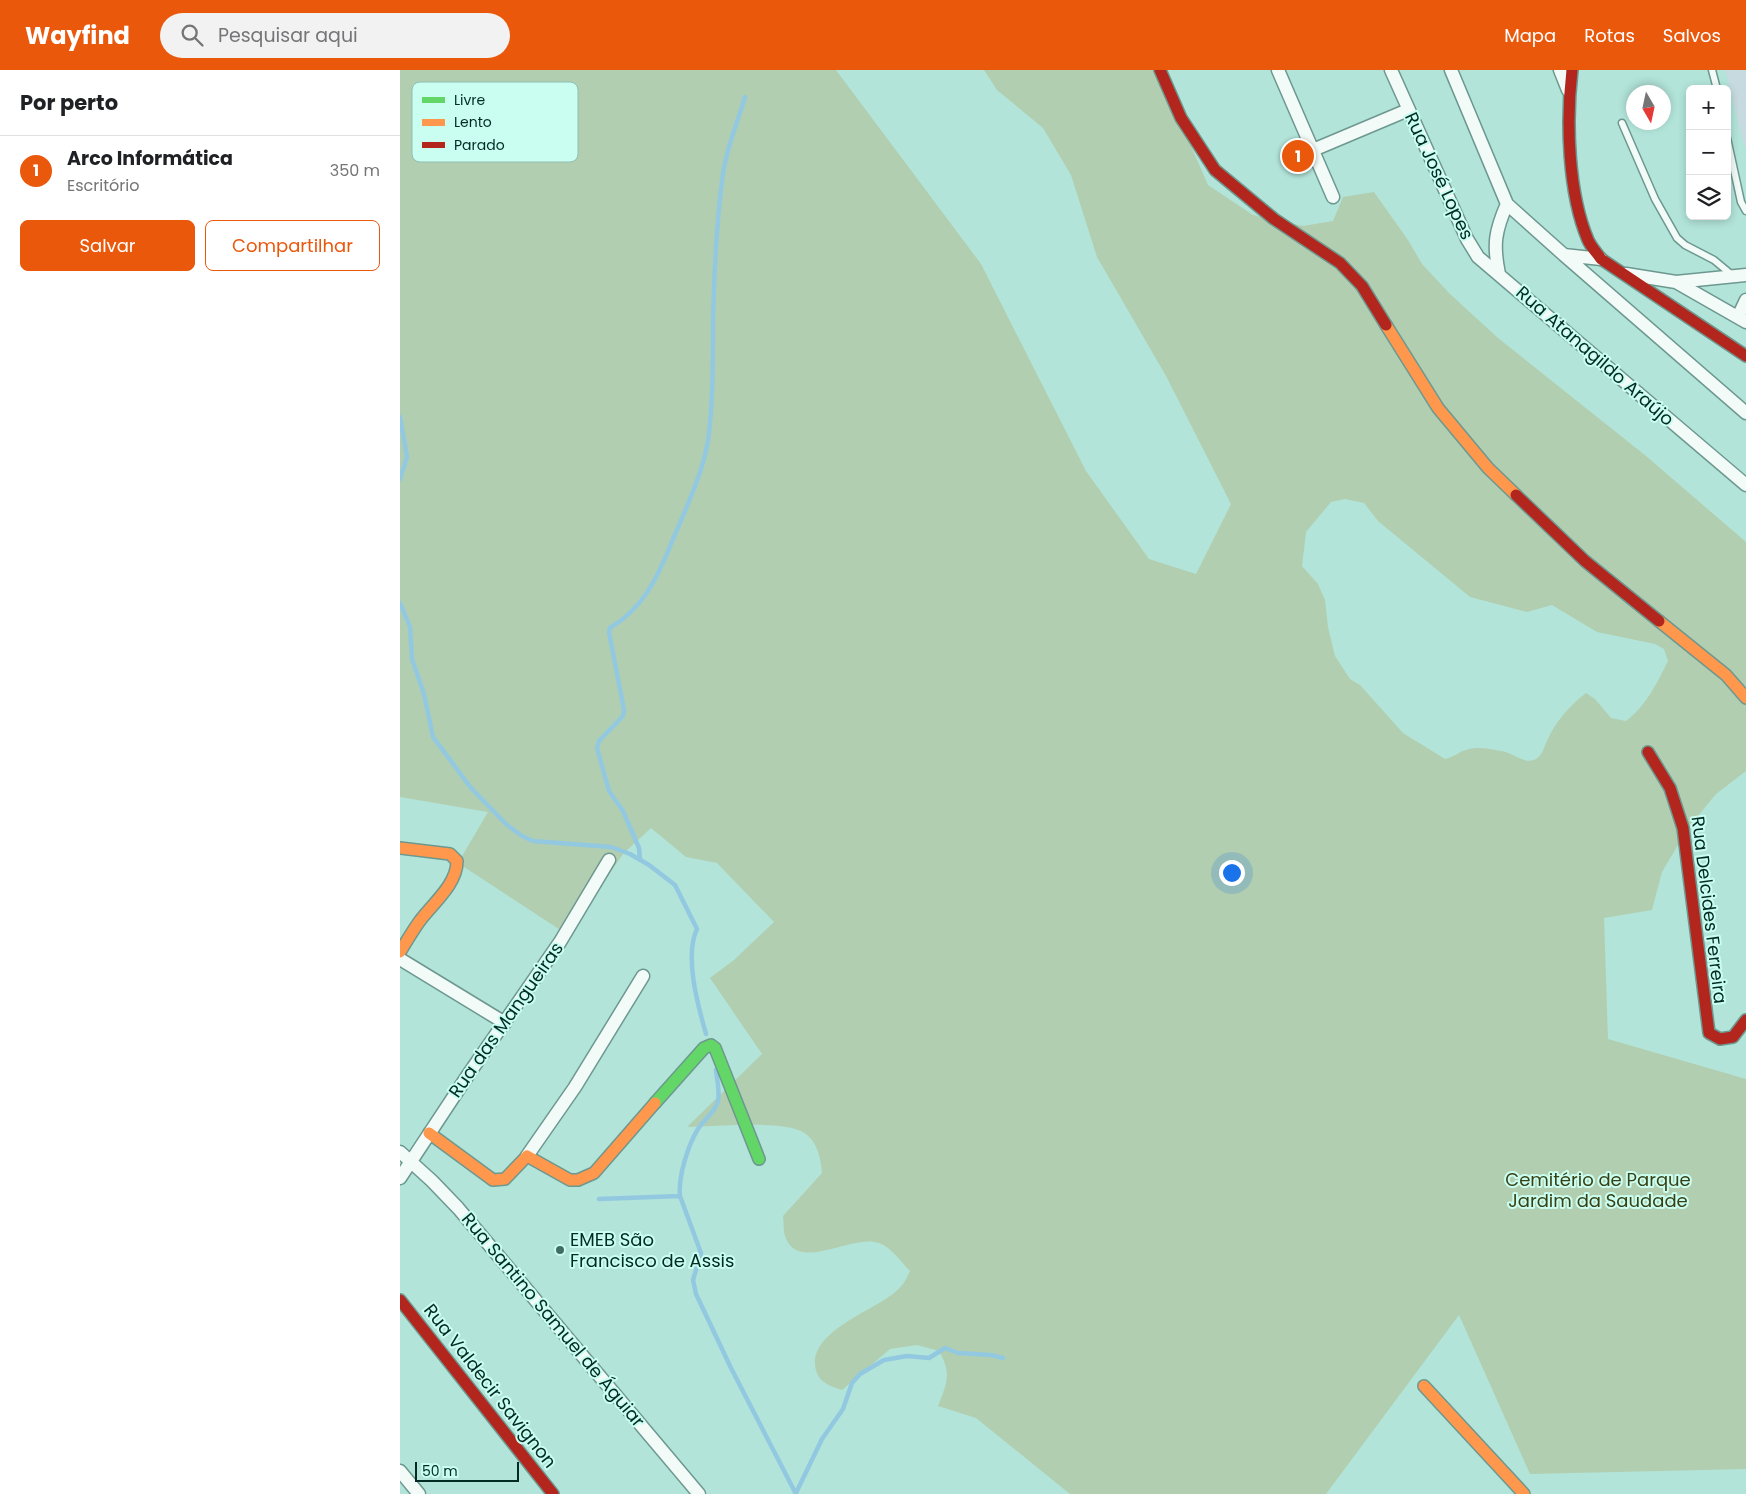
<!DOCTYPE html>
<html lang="pt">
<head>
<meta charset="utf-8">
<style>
	:root { --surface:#fff; --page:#f2f2f2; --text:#202124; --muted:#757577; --line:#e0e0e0; --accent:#ea580c }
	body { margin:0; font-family:Poppins,sans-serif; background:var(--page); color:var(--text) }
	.controls { position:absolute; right:15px; top:15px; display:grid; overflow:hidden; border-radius:8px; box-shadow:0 2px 8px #0003 }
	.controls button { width:45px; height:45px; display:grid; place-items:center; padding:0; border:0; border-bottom:1px solid var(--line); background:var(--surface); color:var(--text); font:25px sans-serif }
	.compass { position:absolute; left:1226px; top:15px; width:45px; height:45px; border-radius:50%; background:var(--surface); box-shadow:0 2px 8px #0003; rotate:171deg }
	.scale { position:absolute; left:15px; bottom:12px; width:104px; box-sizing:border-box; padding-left:5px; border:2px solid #022b24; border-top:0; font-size:14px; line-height:18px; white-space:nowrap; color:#022b24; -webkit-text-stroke:4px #cafef1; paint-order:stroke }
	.you { position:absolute; left:831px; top:802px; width:18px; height:18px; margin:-12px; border:4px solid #fff; border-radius:50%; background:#1a73e8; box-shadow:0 0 0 8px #1a73e833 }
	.badge { display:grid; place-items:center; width:32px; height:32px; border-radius:50%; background:var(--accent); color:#fff; font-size:16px; font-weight:700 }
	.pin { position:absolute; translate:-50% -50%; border:2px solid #fff; box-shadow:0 1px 5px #0006 }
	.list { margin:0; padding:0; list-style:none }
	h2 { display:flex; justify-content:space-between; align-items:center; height:65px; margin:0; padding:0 20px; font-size:21px }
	h2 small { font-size:16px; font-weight:400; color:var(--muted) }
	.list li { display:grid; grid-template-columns:32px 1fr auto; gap:15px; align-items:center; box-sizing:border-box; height:70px; padding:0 20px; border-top:1px solid var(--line) }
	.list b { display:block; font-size:19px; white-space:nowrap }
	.list p { margin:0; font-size:16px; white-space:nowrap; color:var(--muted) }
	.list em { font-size:16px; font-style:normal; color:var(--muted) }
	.actions { display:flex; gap:10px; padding:15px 20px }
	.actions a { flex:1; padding:11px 0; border:1px solid var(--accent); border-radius:8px; text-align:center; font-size:18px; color:var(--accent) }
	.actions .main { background:var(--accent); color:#fff }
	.icon { flex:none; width:28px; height:28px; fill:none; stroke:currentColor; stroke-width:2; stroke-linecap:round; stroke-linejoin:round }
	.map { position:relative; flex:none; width:1346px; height:1424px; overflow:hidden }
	header { display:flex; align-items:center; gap:30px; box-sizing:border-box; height:70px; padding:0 25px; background:var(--accent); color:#fff }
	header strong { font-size:24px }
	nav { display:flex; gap:28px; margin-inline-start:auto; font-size:18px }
	.search { width:350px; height:45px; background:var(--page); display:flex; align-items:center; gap:12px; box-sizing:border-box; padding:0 18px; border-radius:28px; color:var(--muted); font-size:19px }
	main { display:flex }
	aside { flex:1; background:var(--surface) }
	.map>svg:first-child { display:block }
</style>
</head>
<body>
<header>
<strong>Wayfind</strong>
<div class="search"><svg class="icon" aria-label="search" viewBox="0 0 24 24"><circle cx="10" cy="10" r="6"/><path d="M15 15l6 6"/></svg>Pesquisar aqui</div>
<nav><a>Mapa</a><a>Rotas</a><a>Salvos</a></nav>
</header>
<main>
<aside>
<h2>Por perto<small></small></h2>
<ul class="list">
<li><span class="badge">1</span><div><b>Arco Informática</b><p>Escritório</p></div><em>350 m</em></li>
</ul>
<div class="actions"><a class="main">Salvar</a><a>Compartilhar</a></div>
</aside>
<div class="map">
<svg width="1346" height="1424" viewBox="0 0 1346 1424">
	<rect width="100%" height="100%" fill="#b2e4d9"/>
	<path fill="#b2ceb0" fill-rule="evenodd" d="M0 0H436L581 194 686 401 749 489 796 504 831 434 766 306 697 187 671 105 643 58 597 20 584 0H758L808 115 853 145 903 156 933 151 943 127 974 122 1008 170 1022 194 1050 224 1098 268 1246 386 1346 472V701L1316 724 1288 758 1262 802 1252 840 1204 848 1208 969 1346 1009V1399L1130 1404 1059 1245 926 1424H670L576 1348 538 1336C547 1313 552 1304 539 1281L517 1275 490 1279 442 1320C427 1315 416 1311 415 1294 413 1261 472 1241 494 1223 502 1217 506 1210 510 1201 501 1192 491 1177 479 1173 453 1163 397 1204 385 1166 383 1160 384 1152 383 1146L422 1103C421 1088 417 1069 401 1061 379 1050 314 1057 287 1057L362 984 310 908 334 890 374 852 317 793 286 787 251 758 223 784 168 865 58 793 88 742 0 727ZM945 429 964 433 978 451 1070 527 1127 542 1152 535 1197 562 1255 574 1264 579 1268 591C1257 613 1246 636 1226 651L1211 648 1195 629 1186 623C1170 635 1155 652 1147 671 1144 677 1142 687 1134 690 1124 694 1111 682 1101 681 1090 679 1077 676 1066 680 1058 682 1057 686 1045 689L1003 663 960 615 950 609 935 586 928 557 925 530 918 514 902 496 906 462 931 432Z"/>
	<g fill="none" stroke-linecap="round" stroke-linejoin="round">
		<path stroke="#92c9e1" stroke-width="4.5" d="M0 347 7 387 0 409
			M0 533 10 557 12 589 24 624 33 667 71 718 107 755 122 766 133 771 211 777 230 784 249 795 275 815 297 859C284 886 298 936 306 964
			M240 789 239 778 223 741 209 721 197 678 199 671 223 646 224 640 209 562 210 558C243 538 257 509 271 474 284 442 302 406 308 371 313 333 313 293 313 254 314 206 316 158 322 111 325 82 337 54 345 27
			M316 1000C317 1010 320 1021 318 1031 314 1044 305 1048 298 1059 288 1075 278 1107 280 1126L301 1183 293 1210 296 1224 331 1298 396 1424
			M199 1129 280 1126
			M396 1423 422 1369 443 1339 452 1313 460 1304 484 1290 507 1286 529 1288 545 1278 558 1283 591 1285 603 1288"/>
	</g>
	<path fill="#c6dae0" d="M1325 0H1346V78H1345Z"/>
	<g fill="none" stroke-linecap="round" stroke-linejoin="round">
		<g stroke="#6d988f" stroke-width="9">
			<path id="lane" d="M1312 0 1317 19
				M1222 53 1255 129 1277 168 1285 175 1314 190 1332 205
				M1327 68 1341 132 1346 141"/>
		</g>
		<g stroke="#6d988f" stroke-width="15">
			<path id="street" d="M878 0 933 127
				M991 0 1067 169 1078 187 1346 415
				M1051 0 1107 134 1164 185 1201 189
				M1160 0 1168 20
				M913 80 1008 40
				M1164 185 1346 343
				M1099 204C1093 175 1095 161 1107 134
				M1226 204 1276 212 1346 252
				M1276 212 1346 205
				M1338 247 1346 230
				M0 889 105 953
				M0 1082 32 1111 58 1138 299 1424
				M127 1086 175 1017 243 906
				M0 1108 68 1005 160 872 209 790
				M0 1401 19 1424"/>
		</g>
		<g stroke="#6d988f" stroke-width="14">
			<path id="fast" d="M255 1033 304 978 311 975 315 978 359 1089"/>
		</g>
		<g stroke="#6d988f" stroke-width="14">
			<path id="slow" d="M986 255 1038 338 1088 398 1116 425
				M1259 551 1326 605 1346 628
				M0 778 50 784 57 791C57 815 32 834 19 852 12 862 6 872 0 882
				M29 1063 93 1110 105 1109 127 1086 170 1110H178L194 1103 255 1033
				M1024 1316 1124 1424"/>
		</g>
		<g stroke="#6d988f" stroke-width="14">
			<path id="jam" d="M760 0 781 48 815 100 874 149 940 193 962 216 986 255
				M1172 0C1166 51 1168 123 1188 170 1191 177 1197 183 1201 189L1346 286
				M1116 425 1185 491 1259 551
				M1248 682 1270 718 1283 758 1309 963 1320 969 1333 967 1346 950
				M0 1230 153 1424"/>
		</g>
		<use href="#lane" stroke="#f3fbf9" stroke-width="6"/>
		<use href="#street" stroke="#f3fbf9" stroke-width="12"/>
		<use href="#fast" stroke="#63d668" stroke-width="11"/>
		<use href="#slow" stroke="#ff974d" stroke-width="11"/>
		<use href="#jam" stroke="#b3261e" stroke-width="11"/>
	</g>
	<circle fill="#406c63" stroke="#cafef1" stroke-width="2" cx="160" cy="1180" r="5"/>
	<g text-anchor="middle" stroke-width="4" stroke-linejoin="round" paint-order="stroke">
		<g font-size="18" fill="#022b24" stroke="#cafef1">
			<text transform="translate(1039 106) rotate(65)" y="6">Rua José Lopes</text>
			<text transform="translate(1195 286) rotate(41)" y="6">Rua Atanagildo Araújo</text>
			<text transform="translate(1309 840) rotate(83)" y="6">Rua Delcides Ferreira</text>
			<text transform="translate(106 950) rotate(-55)" y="6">Rua das Mangueiras</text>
			<text transform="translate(153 1250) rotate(50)" y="6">Rua Santino Samuel de Águiar</text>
			<text transform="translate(90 1316) rotate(52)" y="6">Rua Valdecir Savignon</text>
		</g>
		<g font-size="18" fill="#384013" stroke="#cafef1">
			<text x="1198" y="1116">Cemitério de Parque<tspan x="1198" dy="21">Jardim da Saudade</tspan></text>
		</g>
		<g font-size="18" fill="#022b24" stroke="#cafef1" text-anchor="start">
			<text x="170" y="1176">EMEB São<tspan x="170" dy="21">Francisco de Assis</tspan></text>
		</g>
	</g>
	<rect x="12" y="12" width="166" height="80" rx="8" fill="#cafef1" stroke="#8ebfb4" stroke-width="1"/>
	<rect x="22" y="27" width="23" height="6" fill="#63d668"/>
	<rect x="22" y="49" width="23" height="7" fill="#ff974d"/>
	<rect x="22" y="72" width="23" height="6" fill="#b3261e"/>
	<g font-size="14" fill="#022b24">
		<text x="54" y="35">Livre</text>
		<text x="54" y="57">Lento</text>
		<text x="54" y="80">Parado</text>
	</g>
</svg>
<div class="controls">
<button>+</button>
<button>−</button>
<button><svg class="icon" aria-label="layers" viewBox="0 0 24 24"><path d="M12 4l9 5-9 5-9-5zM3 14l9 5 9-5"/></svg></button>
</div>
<svg class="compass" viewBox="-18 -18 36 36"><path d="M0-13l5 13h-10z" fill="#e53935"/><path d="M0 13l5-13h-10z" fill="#757577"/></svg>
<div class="scale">50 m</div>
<div class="you"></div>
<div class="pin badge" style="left:898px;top:86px">1</div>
</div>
</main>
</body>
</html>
